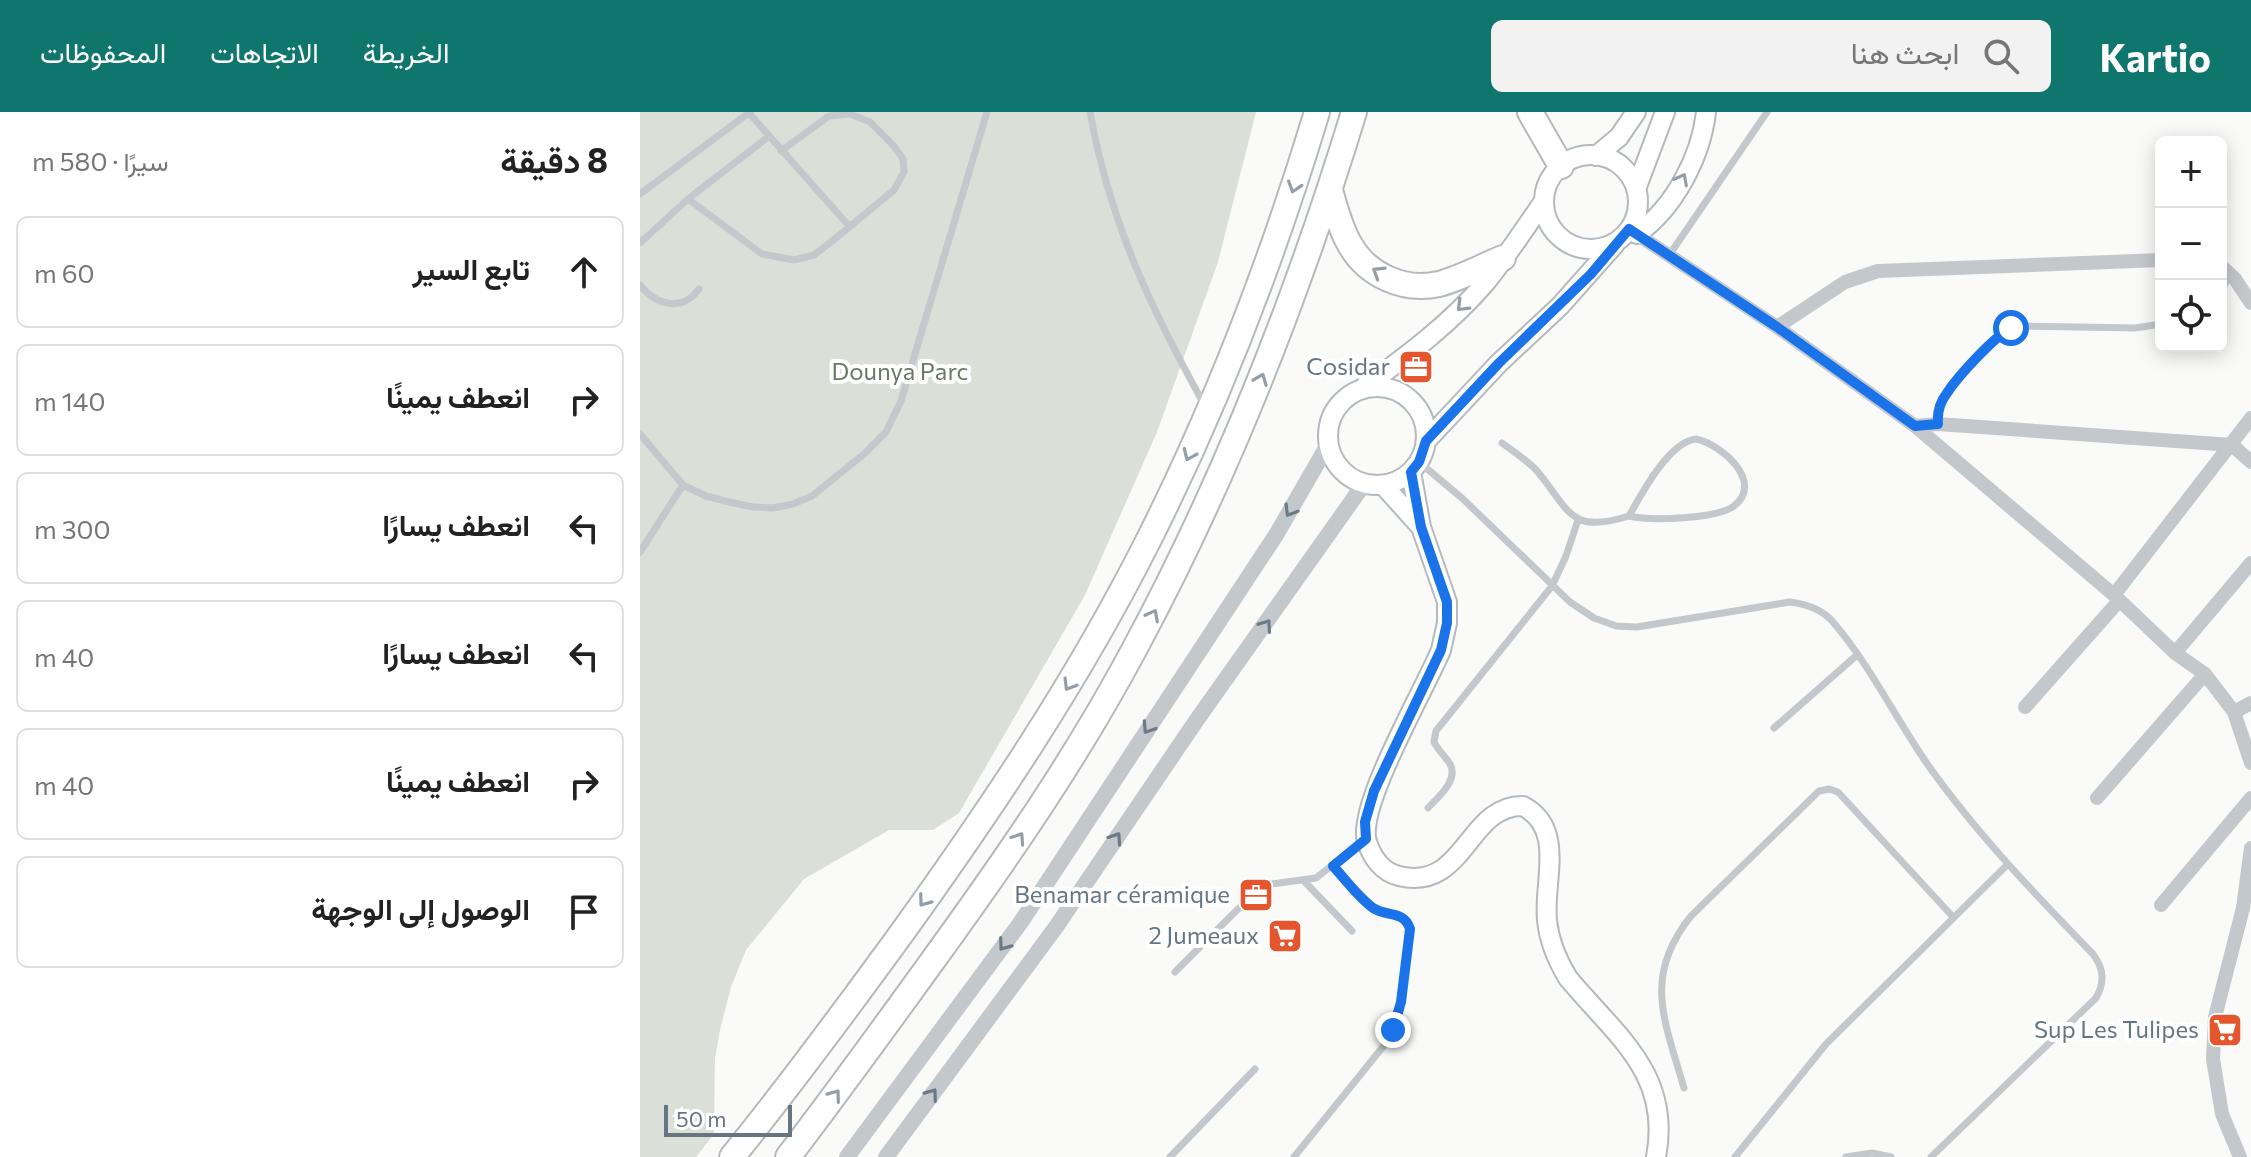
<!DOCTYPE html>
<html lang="ar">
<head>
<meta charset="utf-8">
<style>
	:root { --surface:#fff; --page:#f2f2f2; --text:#222; --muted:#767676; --line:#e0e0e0; --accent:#0f766e }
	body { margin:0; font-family:Commissioner,Vazirmatn,sans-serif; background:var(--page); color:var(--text); direction:rtl }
	.controls { position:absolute; right:24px; top:24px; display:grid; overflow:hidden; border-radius:12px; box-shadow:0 4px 20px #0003 }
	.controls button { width:72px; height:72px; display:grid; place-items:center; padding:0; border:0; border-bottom:2px solid var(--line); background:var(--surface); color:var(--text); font:40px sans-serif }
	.scale { position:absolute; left:24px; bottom:20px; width:128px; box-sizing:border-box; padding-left:8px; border:4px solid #657683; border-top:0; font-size:22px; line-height:28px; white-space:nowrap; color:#657683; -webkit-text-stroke:6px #fff; paint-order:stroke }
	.stop { position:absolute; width:24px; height:24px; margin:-18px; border:6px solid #1a73e8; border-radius:50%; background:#fff }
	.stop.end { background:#1a73e8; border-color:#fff; box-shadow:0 2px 8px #0008 }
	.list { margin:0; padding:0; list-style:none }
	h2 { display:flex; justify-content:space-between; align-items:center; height:104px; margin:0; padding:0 32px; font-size:34px }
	h2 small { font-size:26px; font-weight:400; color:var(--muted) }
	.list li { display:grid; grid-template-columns:52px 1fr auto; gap:24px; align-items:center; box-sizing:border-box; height:112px; margin:0 16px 16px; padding:0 16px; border:2px solid var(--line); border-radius:12px }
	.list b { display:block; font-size:30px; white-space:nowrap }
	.list em { font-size:26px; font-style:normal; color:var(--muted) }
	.icon { flex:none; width:44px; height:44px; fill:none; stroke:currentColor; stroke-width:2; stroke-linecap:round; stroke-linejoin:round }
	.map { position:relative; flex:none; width:1611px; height:1045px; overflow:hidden; direction:ltr }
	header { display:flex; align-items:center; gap:48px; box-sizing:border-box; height:112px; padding:0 40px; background:var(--accent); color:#fff }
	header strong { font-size:38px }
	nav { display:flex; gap:44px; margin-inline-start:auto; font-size:28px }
	.search { width:560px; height:72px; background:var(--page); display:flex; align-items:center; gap:20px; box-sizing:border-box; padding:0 28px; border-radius:12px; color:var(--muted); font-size:30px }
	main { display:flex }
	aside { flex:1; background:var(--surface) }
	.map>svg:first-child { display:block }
</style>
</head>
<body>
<header>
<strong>Kartio</strong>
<div class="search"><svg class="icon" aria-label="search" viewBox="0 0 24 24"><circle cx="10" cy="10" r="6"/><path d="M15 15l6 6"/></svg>ابحث هنا</div>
<nav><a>الخريطة</a><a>الاتجاهات</a><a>المحفوظات</a></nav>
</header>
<main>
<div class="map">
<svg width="1611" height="1045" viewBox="0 0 1611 1045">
	<rect width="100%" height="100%" fill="#fafaf8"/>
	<path fill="#dadfd7" d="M0 0H616L578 150 517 320 445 483 319 701 293 718H249L164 767 106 838 91 875 80 918 75 946 74 1022 56 1045H0Z"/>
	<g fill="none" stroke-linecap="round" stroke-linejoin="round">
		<g stroke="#b3babf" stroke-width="22">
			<path id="secondary" d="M904 90a47 47 0 1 1 94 0a47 47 0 1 1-94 0Z
				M956 44 979 25 996 0
				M996 77 1025 0
				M997 122C1034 96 1061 45 1066 0
				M724 275C767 244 811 211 846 170 867 144 885 116 904 89
				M688 324a49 49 0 1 1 98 0a49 49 0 1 1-98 0Z
				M786 329 859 251 920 194 975 132
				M771 360 781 415 807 490V511L801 538C785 577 716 695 727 730 732 745 742 760 759 764 825 780 827 693 883 694 926 717 903 769 907 808 909 829 917 848 928 866 975 923 1032 961 1016 1045
				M743 373 779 413"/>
		</g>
		<g stroke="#b4b9bd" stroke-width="28">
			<path id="motorway" d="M890 0 921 54
				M690 78C695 96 700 115 709 131 726 163 764 180 799 172 821 166 843 154 863 146
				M92 1045C152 971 208 895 264 818 353 694 437 569 506 433 576 295 632 149 677 0
				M148 1045C197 981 244 916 291 851 365 749 436 647 495 536 587 365 657 186 714 0"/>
		</g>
		<path stroke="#c3c8cc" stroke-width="7" d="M450 0C470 111 511 197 565 294
			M109 1 209 114
			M0 82 110 0
			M48 87 122 142 154 148 174 143 191 130 254 78 264 60 263 47 254 34 230 10 210 2 189 4 141 39
			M0 131 48 87 128 25
			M1030 142 1127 0
			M0 173C17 194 42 200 59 177
			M1581 181 1589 163
			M1298 312 1300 294 1305 283C1323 260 1356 218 1384 214L1495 216 1521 212
			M0 322 43 373 66 384 89 390 113 395 133 396 153 392 172 384 224 342 246 320 261 289 347 0
			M1056 327C1081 332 1125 370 1094 394 1077 407 1010 409 989 404 1002 381 1029 330 1056 327Z
			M862 331C874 340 887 348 897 359 930 398 929 423 989 404
			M779 350 823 387 930 490 954 506 976 514 997 515 1150 490C1166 492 1182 497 1193 510 1230 553 1256 607 1288 653 1337 722 1394 781 1453 842 1464 857 1465 870 1456 886L1291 1045
			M0 440 43 373
			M1134 616 1217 543
			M788 696C798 685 819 668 810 652 805 644 798 638 794 630L796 619 912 474 926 444 938 408
			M664 769 712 819
			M535 860 597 798 624 776 632 772 676 766 724 728
			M1044 976C1025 909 1002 865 1051 804L1179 679 1189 677 1198 680 1313 805
			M530 1045 615 957
			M654 1045 746 931C764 896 765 855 770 817 764 798 747 805 733 796 718 786 705 767 693 754
			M1095 1045 1186 932 1367 753
			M1206 1045 1232 1041 1251 1045"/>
		<path stroke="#c3c8cc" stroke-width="14" d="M989 117 1137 215 1275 314 1474 483 1535 541 1565 562 1594 600 1611 651
			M1581 154 1595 167 1611 191
			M1137 215 1205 170 1238 159 1521 148
			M1275 314 1298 312 1592 333 1611 350
			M1474 483 1611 306
			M1535 541 1611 451
			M1385 595 1478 490
			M1594 600 1611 591
			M1457 686 1565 562
			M1521 793 1611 686
			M1600 1045 1582 1002 1573 947 1575 905 1603 796 1611 736"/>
		<path stroke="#c3c8cc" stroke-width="16" d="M207 1045 381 810 636 423 689 331
			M246 1045 416 815 556 609 724 372"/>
		<use href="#secondary" stroke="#fff" stroke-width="18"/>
		<use href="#motorway" stroke="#fff" stroke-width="24"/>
	</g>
	<defs><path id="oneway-chevron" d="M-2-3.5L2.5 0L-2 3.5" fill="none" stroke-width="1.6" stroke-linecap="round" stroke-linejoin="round" transform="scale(2)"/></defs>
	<g stroke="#939fa8">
		<use href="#oneway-chevron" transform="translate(1042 67) rotate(-62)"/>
		<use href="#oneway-chevron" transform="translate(654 75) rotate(108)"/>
		<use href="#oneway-chevron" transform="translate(738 160) rotate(-148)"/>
		<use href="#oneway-chevron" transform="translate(822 194) rotate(135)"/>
		<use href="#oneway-chevron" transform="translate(621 267) rotate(-69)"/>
		<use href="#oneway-chevron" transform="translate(549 343) rotate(114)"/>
		<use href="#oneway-chevron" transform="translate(513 503) rotate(-62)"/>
		<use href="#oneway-chevron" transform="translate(429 573) rotate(121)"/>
		<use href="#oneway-chevron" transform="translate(379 726) rotate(-56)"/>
		<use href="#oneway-chevron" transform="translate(284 789) rotate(126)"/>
		<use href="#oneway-chevron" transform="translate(195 983) rotate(-54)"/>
	</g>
	<g stroke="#6a7a87">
		<use href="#oneway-chevron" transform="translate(650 399) rotate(121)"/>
		<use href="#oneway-chevron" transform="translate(626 513) rotate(-55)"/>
		<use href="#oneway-chevron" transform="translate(508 616) rotate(123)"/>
		<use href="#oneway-chevron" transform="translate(476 726) rotate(-56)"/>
		<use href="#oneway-chevron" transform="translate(364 833) rotate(126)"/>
		<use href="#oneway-chevron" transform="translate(292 982) rotate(-54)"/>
	</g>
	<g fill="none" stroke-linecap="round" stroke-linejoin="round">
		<path stroke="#1a73e8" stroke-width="10" d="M753 918 761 890 770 817C764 798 747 805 733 796 718 785 705 767 693 754L726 727 725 710 734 679 801 538 807 511V490L781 415 771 360 779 350 786 329 859 251 951 162 989 117 1137 215 1275 314 1298 312C1297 301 1300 290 1307 281 1318 264 1354 225 1371 216"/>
	</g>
	<defs>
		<g id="office-square" transform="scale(1.8)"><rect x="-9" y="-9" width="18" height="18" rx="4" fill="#e4572e" stroke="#fff"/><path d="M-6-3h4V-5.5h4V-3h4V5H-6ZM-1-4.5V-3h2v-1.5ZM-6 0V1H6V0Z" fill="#fff"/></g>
		<g id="supermarket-square" transform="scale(1.8)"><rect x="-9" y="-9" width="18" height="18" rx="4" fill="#e4572e" stroke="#fff"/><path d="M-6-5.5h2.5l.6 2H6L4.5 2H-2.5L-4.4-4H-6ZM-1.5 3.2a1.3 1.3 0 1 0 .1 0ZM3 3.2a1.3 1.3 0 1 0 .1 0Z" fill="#fff"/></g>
	</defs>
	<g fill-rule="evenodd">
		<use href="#office-square" x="776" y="255"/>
		<use href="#office-square" x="616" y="783"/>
		<use href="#supermarket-square" x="645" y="824"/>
		<use href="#supermarket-square" x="1585" y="918"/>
	</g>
	<g text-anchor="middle" stroke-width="8" stroke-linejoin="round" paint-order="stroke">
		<g font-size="24" fill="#657683" stroke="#fff" text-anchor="end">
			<text x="750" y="263">Cosidar</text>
			<text x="590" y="791">Benamar céramique</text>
			<text x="619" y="832">2 Jumeaux</text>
			<text x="1559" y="926">Sup Les Tulipes</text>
		</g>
		<g font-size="24" fill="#687a64" stroke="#fff">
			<text x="260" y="268">Dounya Parc</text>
		</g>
	</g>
</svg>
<div class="controls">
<button>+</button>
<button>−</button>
<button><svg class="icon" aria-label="locate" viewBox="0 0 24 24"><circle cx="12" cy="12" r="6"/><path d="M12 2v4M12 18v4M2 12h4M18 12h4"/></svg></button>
</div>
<div class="scale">50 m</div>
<div class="stop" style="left:1371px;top:216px"></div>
<div class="stop end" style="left:753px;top:918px"></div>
</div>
<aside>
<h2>8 دقيقة<small>سيرًا · 580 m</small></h2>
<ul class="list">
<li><svg class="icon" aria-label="ahead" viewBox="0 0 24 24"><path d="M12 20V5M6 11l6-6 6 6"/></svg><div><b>تابع السير</b></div><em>60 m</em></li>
<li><svg class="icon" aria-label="right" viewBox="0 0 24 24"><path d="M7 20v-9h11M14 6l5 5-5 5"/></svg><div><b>انعطف يمينًا</b></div><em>140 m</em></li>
<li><svg class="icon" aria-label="left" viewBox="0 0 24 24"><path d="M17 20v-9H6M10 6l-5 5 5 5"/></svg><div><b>انعطف يسارًا</b></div><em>300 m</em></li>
<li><svg class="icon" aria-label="left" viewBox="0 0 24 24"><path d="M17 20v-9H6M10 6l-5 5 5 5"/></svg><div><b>انعطف يسارًا</b></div><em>40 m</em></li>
<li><svg class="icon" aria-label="right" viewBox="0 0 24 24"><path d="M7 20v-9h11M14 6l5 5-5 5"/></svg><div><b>انعطف يمينًا</b></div><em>40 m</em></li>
<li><svg class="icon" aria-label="arrive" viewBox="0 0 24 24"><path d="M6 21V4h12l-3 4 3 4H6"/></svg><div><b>الوصول إلى الوجهة</b></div></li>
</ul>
</aside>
</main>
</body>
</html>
